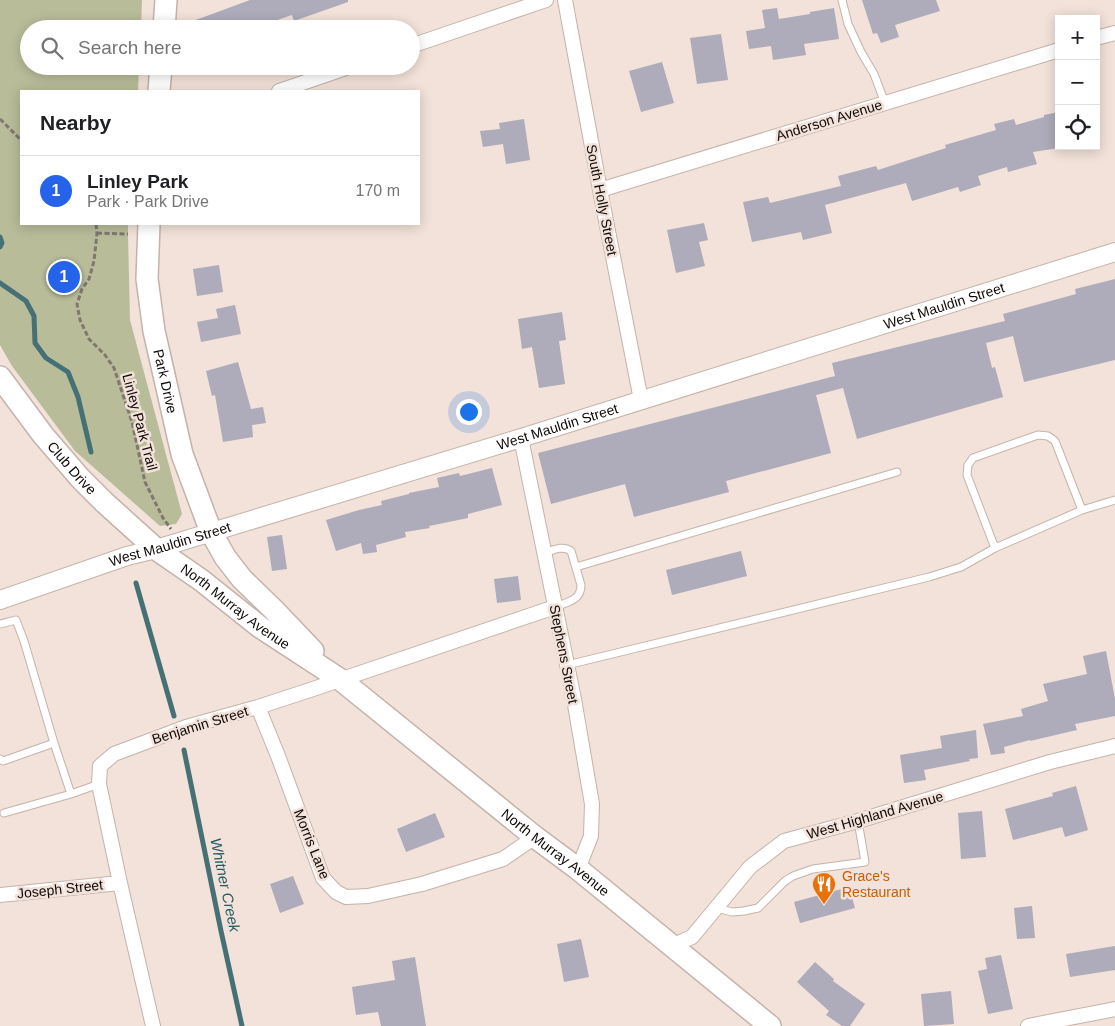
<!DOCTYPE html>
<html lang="en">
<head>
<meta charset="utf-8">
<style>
	:root { --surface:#fff; --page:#f6f6f6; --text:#202124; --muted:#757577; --line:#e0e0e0; --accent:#2563eb }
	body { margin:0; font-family:Helvetica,sans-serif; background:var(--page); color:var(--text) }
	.controls { position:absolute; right:15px; top:15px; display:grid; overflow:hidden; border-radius:0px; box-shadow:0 2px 12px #0003 }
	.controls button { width:45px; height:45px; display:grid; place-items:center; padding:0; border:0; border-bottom:1px solid var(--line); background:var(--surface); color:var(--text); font:25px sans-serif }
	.you { position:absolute; left:468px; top:411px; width:18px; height:18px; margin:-12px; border:4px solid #fff; border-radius:50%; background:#1a73e8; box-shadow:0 0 0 8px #1a73e833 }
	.badge { display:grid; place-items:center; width:32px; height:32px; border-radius:50%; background:var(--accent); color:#fff; font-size:16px; font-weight:700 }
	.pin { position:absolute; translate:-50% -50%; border:2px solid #fff; box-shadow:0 1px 5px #0006 }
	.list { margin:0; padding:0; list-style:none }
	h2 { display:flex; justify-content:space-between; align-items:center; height:65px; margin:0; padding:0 20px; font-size:21px }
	h2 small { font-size:16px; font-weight:400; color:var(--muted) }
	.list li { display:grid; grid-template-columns:32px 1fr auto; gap:15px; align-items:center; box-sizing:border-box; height:70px; padding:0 20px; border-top:1px solid var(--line) }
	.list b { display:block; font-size:19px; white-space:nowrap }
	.list p { margin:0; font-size:16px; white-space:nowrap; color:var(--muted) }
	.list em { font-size:16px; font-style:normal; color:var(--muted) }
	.icon { flex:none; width:28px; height:28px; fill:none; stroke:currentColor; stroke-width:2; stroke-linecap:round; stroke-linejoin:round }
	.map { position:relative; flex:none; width:1115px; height:1026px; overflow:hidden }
	.search { position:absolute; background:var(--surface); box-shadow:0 2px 12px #0003; left:20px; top:20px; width:400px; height:55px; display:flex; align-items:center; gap:12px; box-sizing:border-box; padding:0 18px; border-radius:28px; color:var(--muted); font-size:19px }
	.panel { position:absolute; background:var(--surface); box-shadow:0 2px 12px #0003; left:20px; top:90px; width:400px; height:135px; border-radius:0px }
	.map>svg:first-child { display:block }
</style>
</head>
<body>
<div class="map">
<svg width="1115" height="1026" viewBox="0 0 1115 1026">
	<rect width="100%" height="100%" fill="#f2e2d9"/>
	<path fill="#b8bc99" d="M0 0H142L141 29H29V66H139L138 91H21V224H128V234L130 320 182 514 176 524 160 526 75 451 12 366 0 345Z"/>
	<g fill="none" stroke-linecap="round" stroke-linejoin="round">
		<path stroke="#457076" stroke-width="5" d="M0 237 2 243 0 247
			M0 283 26 301 34 316 35 343 46 358 68 372 78 397 91 452
			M136 583 174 716
			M184 750 221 931 242 1026"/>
	</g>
	<path fill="#aeabba" d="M250 0H348V2L294 21 292 15 250 29H177V27Z
		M862 0H936L940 11 895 25 899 37 881 43 877 33 873 34Z
		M777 8 779 19 810 14V12L834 8 839 39 804 44 806 55 773 60 771 46 749 49 746 31 765 28 762 10Z
		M721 34 728 80 697 84 690 38Z
		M662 62 674 103 641 112 629 71Z
		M1059 112V148L1033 152 1037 164 1008 172 1007 167 978 176 981 185 960 192 958 187 912 201 906 183 825 205 832 233 803 240 801 232 752 242 743 202 768 197 770 203 841 186 838 176 876 166 878 170 946 148 945 145 996 130 994 124 1014 119 1016 125 1044 117V115Z
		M524 119 530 160 506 164 503 144 483 147 480 131 500 129 499 123Z
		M704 223 708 240 699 242 705 266 676 273 667 230Z
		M219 265 223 292 197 296 193 269Z
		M1115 279V360L1024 382 1013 336 986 343 992 368 995 367 1003 397 857 439 843 388 816 395 831 453 726 481 729 492 634 517 625 484 551 504 538 453 835 376 832 363 1005 321 1003 314 1076 294 1075 289Z
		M235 305 241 334 201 342 197 322 218 318 216 309Z
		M562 312 566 340 559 341 565 384 539 388 532 347 522 349 518 319Z
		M238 362 251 409 263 407 266 423 252 425 253 437 223 442 215 395 212 396 206 371Z
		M492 468 502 505 468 514V518L429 526 430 528 405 532 406 537 376 545 377 552 363 554 361 543 336 551 326 520 359 510 382 505 381 501 409 494V493L439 487 437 478 459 473 460 476Z
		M282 535 287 569 272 571 267 537Z
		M741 551 747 576 672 595 666 570Z
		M518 576 521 600 497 603 494 579Z
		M1106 651 1115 699V716L1075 724 1077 730 1030 741V740L1004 747 1005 753 991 755 983 724 1023 716 1021 709 1048 701 1043 684 1087 674 1083 656Z
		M976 730 978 758 969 759 970 761 924 770 926 780 904 783 900 755 942 748 940 736Z
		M1076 786 1088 830 1065 837 1062 827 1013 840 1005 809 1053 796 1052 793Z
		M982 811 986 857 961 859 958 813Z
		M435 813 445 837 406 852 397 829Z
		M293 876 304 904 280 913 270 884Z
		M849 887 855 908 800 923 794 902Z
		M1032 906 1035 938 1017 939 1014 908Z
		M581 939 589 977 564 982 557 944Z
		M1115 946V970L1070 977 1066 954Z
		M1001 955 1013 1009 988 1014 978 971 987 969 985 958Z
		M415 957 426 1026H381L378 1012 356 1015 352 987 395 980 392 961Z
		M815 962 834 979 833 981 865 1004 850 1026H842L826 1015 829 1011 797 982Z
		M951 991 954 1024 924 1026 921 994Z"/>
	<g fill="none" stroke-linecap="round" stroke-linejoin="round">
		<g stroke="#c3b3aa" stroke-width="9">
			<path id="service" d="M842 0 848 24 861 52 874 74 885 103
				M1082 510 1055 441 1048 436 1038 435 973 458 968 465 967 475 995 548 1082 510 1115 500
				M544 553C553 550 563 545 571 551L581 585C581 601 567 602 555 607
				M576 567 897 472
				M0 624 16 620 24 641 54 743
				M567 665 929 577 961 567 995 548
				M0 759 3 761 54 743 71 794 99 784
				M4 813 71 794
				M717 908 732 912 744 911 758 908 785 881 793 876 813 869 865 862 858 821"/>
		</g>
		<g stroke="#c3b3aa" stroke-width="16">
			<path id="minor" d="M565 0 600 190 641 400
				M1096 38 1115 33
				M411 46 546 0
				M279 91 352 66
				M600 190 1059 50
				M521 438 574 699 592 804 591 836 578 869
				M258 707 278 756 323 878 336 892 346 897 368 896 422 884 503 859 535 837
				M0 895 120 883
				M672 946 692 937 750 867 784 841 858 821 1050 762 1115 746
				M153 1026 120 883 99 784 100 766 114 754 186 727 258 707 310 690 555 607
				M1028 1026 1115 1009"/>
		</g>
		<g stroke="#c3b3aa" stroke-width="20">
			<g id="tertiary">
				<path id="s1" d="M0 600 127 556 156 549 521 438 1115 252"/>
			</g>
		</g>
		<g stroke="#c3b3aa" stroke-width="24">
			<g id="primary">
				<path d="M164 29 166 0"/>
				<path d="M159 91 161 66"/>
				<path id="s2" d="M149 224 147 279 154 331 182 454 211 532 225 557 242 579 274 610 313 651"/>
				<path id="s3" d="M0 377 43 435 80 478 105 503 156 549 201 580 260 627 341 680 535 837 578 869 770 1026"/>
			</g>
		</g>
		<path stroke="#817771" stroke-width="3" stroke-dasharray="5 2.5" stroke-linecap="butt" d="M0 119 21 140
			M96 224 97 233 94 261 89 279 82 289 77 304 80 320 89 339 105 355 114 368 132 422 145 482 163 518 171 529
			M97 233 128 234"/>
		<use href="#service" stroke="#fff" stroke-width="7"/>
		<use href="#minor" stroke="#fff" stroke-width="14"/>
		<use href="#tertiary" stroke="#fff" stroke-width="18"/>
		<use href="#primary" stroke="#fff" stroke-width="21"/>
	</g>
	<defs>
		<g id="restaurant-pin" transform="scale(1.25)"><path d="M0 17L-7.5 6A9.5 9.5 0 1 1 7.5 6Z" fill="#e8710a" stroke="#f2e2d9"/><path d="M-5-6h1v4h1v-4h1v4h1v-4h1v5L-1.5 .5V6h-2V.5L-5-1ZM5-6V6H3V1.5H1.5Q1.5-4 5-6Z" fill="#fff"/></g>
	</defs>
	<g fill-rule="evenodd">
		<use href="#restaurant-pin" x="824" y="884"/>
	</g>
	<g text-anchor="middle" stroke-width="5" stroke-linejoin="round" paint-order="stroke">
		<g font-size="14" fill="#0f0a08" stroke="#f2e2d9">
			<text transform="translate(829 120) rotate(-17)" y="5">Anderson Avenue</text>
			<text transform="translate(602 200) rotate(79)" y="5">South Holly Street</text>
			<text dy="5" stroke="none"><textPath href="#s1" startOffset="989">West Mauldin Street</textPath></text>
			<text dy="5" stroke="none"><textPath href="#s2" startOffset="159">Park Drive</textPath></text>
			<text transform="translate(140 422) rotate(75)" y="5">Linley Park Trail</text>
			<text dy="5" stroke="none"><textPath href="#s1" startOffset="584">West Mauldin Street</textPath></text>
			<text dy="5" stroke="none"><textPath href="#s3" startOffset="116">Club Drive</textPath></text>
			<text dy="5" stroke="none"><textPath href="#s1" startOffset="179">West Mauldin Street</textPath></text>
			<text dy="5" stroke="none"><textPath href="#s3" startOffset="331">North Murray Avenue</textPath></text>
			<text transform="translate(564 654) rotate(79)" y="5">Stephens Street</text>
			<text transform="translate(200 725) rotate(-17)" y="5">Benjamin Street</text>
			<text transform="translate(875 815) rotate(-16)" y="5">West Highland Avenue</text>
			<text transform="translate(312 844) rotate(68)" y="5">Morris Lane</text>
			<text dy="5" stroke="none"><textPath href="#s3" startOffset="735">North Murray Avenue</textPath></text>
			<text transform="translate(60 889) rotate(-6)" y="5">Joseph Street</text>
		</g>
		<g font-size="14" fill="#c56008" stroke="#f2e2d9" text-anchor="start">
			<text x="842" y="881">Grace's<tspan x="842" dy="16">Restaurant</tspan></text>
		</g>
		<g font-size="15" font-style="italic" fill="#245b63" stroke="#f2e2d9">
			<text transform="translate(225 885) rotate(78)" y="5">Whitner Creek</text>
		</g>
	</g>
</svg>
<div class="controls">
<button>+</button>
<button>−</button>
<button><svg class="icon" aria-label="locate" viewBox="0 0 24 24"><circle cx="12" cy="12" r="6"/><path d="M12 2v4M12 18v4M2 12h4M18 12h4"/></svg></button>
</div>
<div class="you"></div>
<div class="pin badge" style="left:64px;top:277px">1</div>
<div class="search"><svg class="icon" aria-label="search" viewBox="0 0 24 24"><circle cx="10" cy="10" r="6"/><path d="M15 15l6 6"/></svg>Search here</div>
<section class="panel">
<h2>Nearby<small></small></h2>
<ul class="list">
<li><span class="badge">1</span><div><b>Linley Park</b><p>Park · Park Drive</p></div><em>170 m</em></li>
</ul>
</section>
</div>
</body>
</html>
